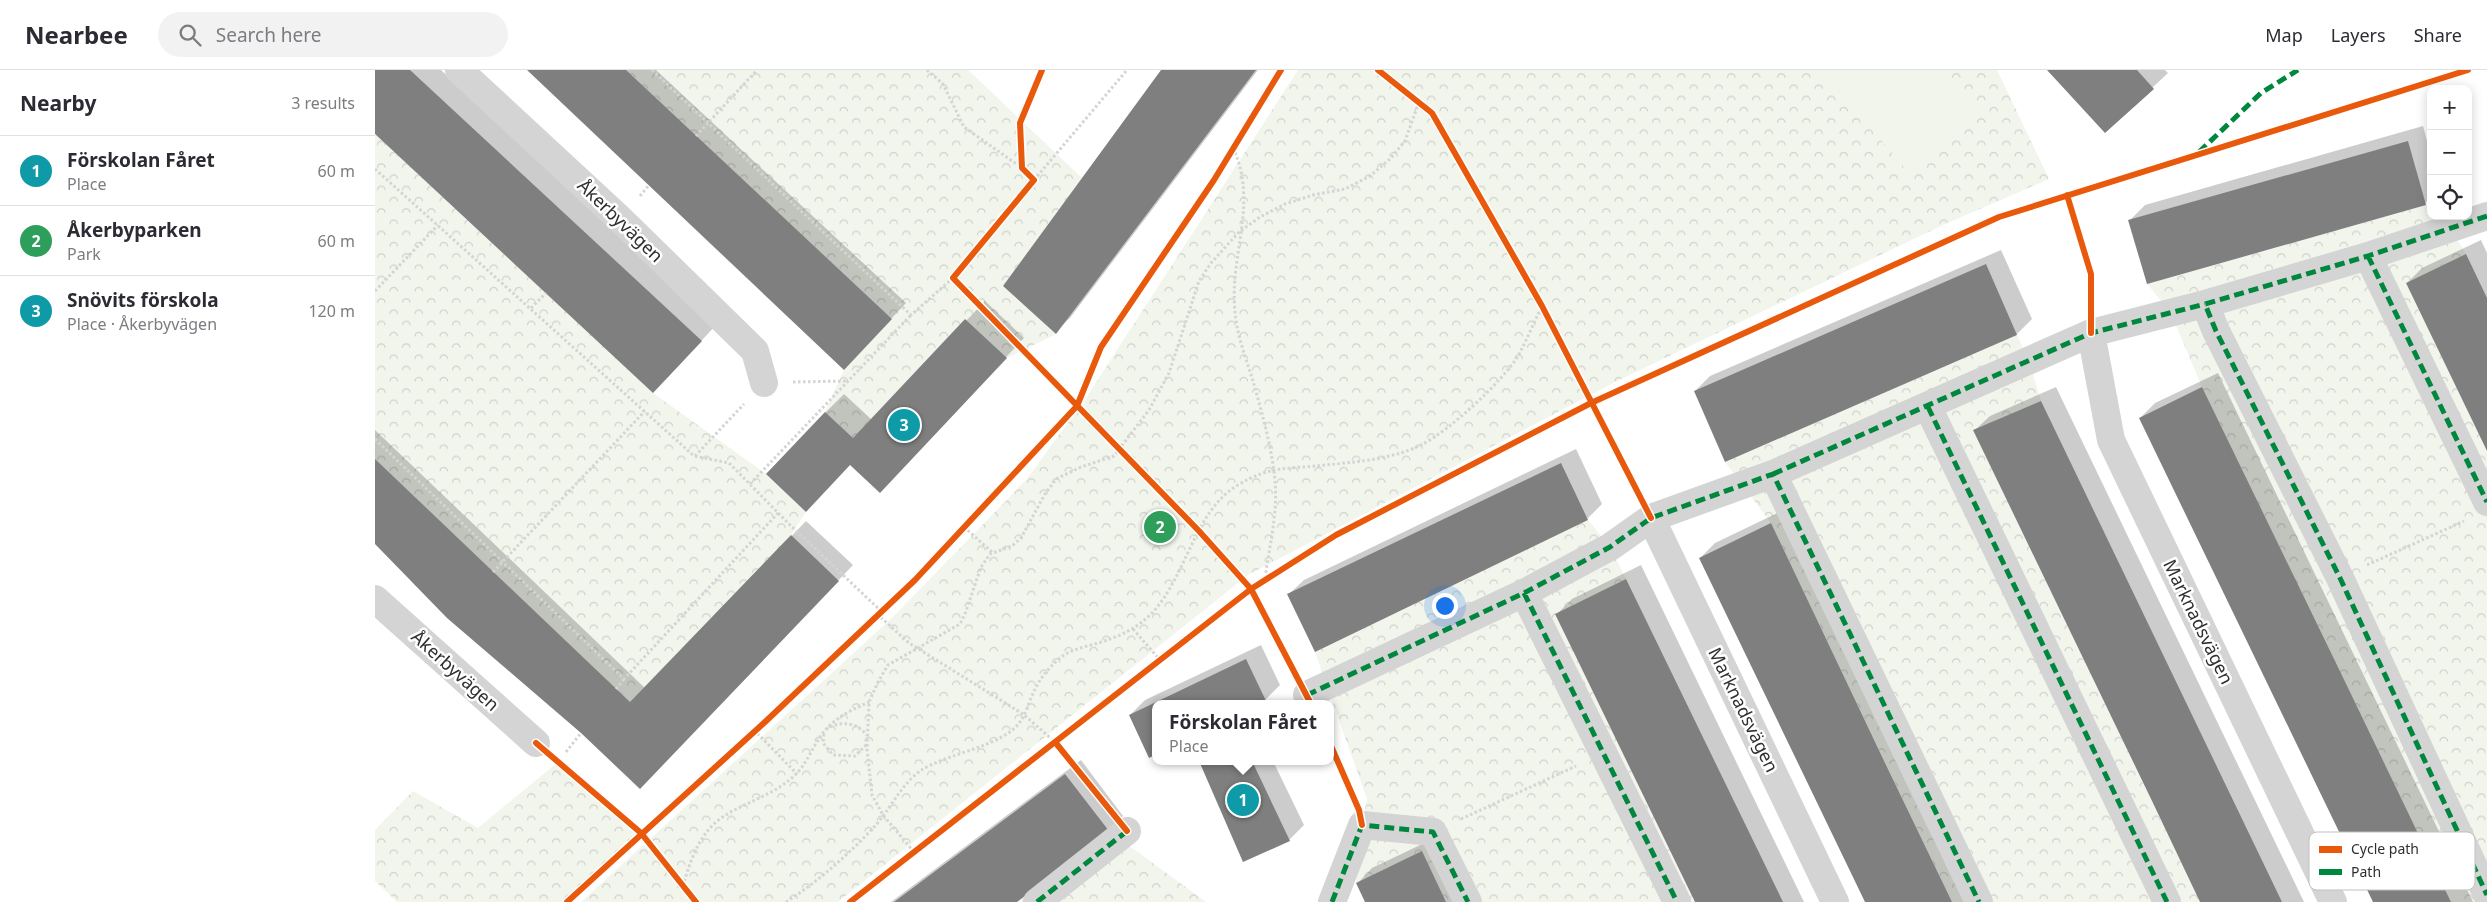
<!DOCTYPE html>
<html lang="en">
<head>
<meta charset="utf-8">
<style>
	:root { --surface:#fff; --page:#f2f2f3; --text:#2b2b33; --muted:#7c7c81; --line:#e1e1e2; --accent:#111827 }
	body { margin:0; font-family:"Noto Sans",sans-serif; background:var(--page); color:var(--text) }
	.controls { position:absolute; right:15px; top:15px; display:grid; overflow:hidden; border-radius:10px; box-shadow:0 2px 12px #0003 }
	.controls button { width:45px; height:45px; display:grid; place-items:center; padding:0; border:0; border-bottom:1px solid var(--line); background:var(--surface); color:var(--text); font:25px sans-serif }
	.you { position:absolute; left:1069px; top:535px; width:18px; height:18px; margin:-12px; border:4px solid #fff; border-radius:50%; background:#1a73e8; box-shadow:0 0 0 8px #1a73e833 }
	.badge { display:grid; place-items:center; width:32px; height:32px; border-radius:50%; background:var(--accent); color:#fff; font-size:16px; font-weight:700 }
	.pin { position:absolute; translate:-50% -50%; border:2px solid #fff; box-shadow:0 1px 5px #0006 }
	.popup { position:absolute; left:777px; top:630px; width:182px; height:65px; box-sizing:border-box; display:grid; place-content:center; border-radius:10px; background:var(--surface); filter:drop-shadow(0 1px 4px #0005); font-size:16px; white-space:nowrap; color:var(--muted) }
	.popup b { font-size:19px; color:var(--text) }
	.popup::after { content:''; position:absolute; left:50%; top:100%; margin-left:-10px; border:10px solid transparent; border-top-color:var(--surface) }
	.list { margin:0; padding:0; list-style:none }
	h2 { display:flex; justify-content:space-between; align-items:center; height:65px; margin:0; padding:0 20px; font-size:21px }
	h2 small { font-size:16px; font-weight:400; color:var(--muted) }
	.list li { display:grid; grid-template-columns:32px 1fr auto; gap:15px; align-items:center; box-sizing:border-box; height:70px; padding:0 20px; border-top:1px solid var(--line) }
	.list b { display:block; font-size:19px; white-space:nowrap }
	.list p { margin:0; font-size:16px; white-space:nowrap; color:var(--muted) }
	.list em { font-size:16px; font-style:normal; color:var(--muted) }
	.icon { flex:none; width:28px; height:28px; fill:none; stroke:currentColor; stroke-width:2; stroke-linecap:round; stroke-linejoin:round }
	.map { position:relative; flex:none; width:2112px; height:832px; overflow:hidden }
	header { display:flex; align-items:center; gap:30px; box-sizing:border-box; height:70px; padding:0 25px; background:var(--surface); border-bottom:1px solid var(--line) }
	header strong { font-size:24px }
	nav { display:flex; gap:28px; margin-inline-start:auto; font-size:18px }
	.search { width:350px; height:45px; background:var(--page); display:flex; align-items:center; gap:12px; box-sizing:border-box; padding:0 18px; border-radius:28px; color:var(--muted); font-size:19px }
	main { display:flex }
	aside { flex:1; background:var(--surface) }
	.map>svg:first-child { display:block }
</style>
</head>
<body>
<header>
<strong>Nearbee</strong>
<div class="search"><svg class="icon" aria-label="search" viewBox="0 0 24 24"><circle cx="10" cy="10" r="6"/><path d="M15 15l6 6"/></svg>Search here</div>
<nav><a>Map</a><a>Layers</a><a>Share</a></nav>
</header>
<main>
<aside>
<h2>Nearby<small>3 results</small></h2>
<ul class="list">
<li><span class="badge" style="background:#0f9aa8">1</span><div><b>Förskolan Fåret</b><p>Place</p></div><em>60 m</em></li>
<li><span class="badge" style="background:#2e9e5b">2</span><div><b>Åkerbyparken</b><p>Park</p></div><em>60 m</em></li>
<li><span class="badge" style="background:#0f9aa8">3</span><div><b>Snövits förskola</b><p>Place · Åkerbyvägen</p></div><em>120 m</em></li>
</ul>
</aside>
<div class="map">
<svg width="2112" height="832" viewBox="0 0 2112 832">
	<defs>
		<pattern id="forest-crowns" width="20" height="18" patternUnits="userSpaceOnUse" patternTransform="scale(1.25)"><rect width="20" height="18" fill="#f1f5ec"/><path d="M2 6a3 3 0 1 1 6 0M12 15a3 3 0 1 1 6 0" fill="none" stroke="#cfd2cb"/></pattern>
	</defs>
	<rect width="100%" height="100%" fill="#fff"/>
	<path fill="url(#forest-crowns)" d="M251 0H593L707 108 628 216 681 264 632 288 590 249 478 368 450 342 469 300 517 249Z
		M923 0H1622L1674 109 1568 155 1240 312 873 505 463 832H206L518 547 652 409 711 328Z
		M0 64 278 323 391 404 431 442 416 465 255 632 0 389Z
		M2051 135 2056 139V146H2063L2075 158 2091 184 2031 213 2112 381V832H2076L1827 317 1795 241 1772 214Z
		M1642 265 1654 291 1666 331 1599 361 1825 832H1577L1396 453 1350 392Z
		M1213 450 1235 477 1251 509 1180 544 1320 832H1071L1047 781 981 813 987 755 992 729 940 582Z
		M183 692 266 763 192 832H22L0 811V760L38 721 103 758Z
		M734 761 831 832H642Z"/>
	<path fill="#f1f5ec" d="M1446 0H1565L1605 45 1535 104Z"/>
	<path fill="#0003" d="M0 0H66L340 256 293 307 0 62Z
		M154 0H281L531 233 484 283Z
		M787 0H883L695 248 680 262Z
		M1674 0H1790L1793 3 1730 62Z
		M2048 56 2056 85V128L2050 133 1755 150 1770 135Z
		M2106 170 2112 183V378L2032 213 2047 198Z
		M1626 180 1657 249 1642 264 1351 390 1320 321 1335 306Z
		M610 231 649 268 505 421 450 343 469 324 497 350Z
		M1843 303 2098 832H1999L1765 348 1780 333Z
		M1681 317 1929 832H1827L1600 360 1615 346Z
		M0 360 270 618 431 451 478 495 280 702 0 472Z
		M1201 379 1227 434 1212 449 914 524 929 510Z
		M1411 439 1599 832H1491L1325 488 1340 473Z
		M1266 495 1429 832H1321L1182 544 1197 529Z
		M886 575 905 615 890 630 882 634H780V684L775 686 755 645 770 630Z
		M706 690 748 746 733 760 640 832H516Z
		M825 691H898L929 755 914 770Z
		M1062 767 1093 832H992L983 813 997 798Z"/>
	<path fill="#7f7f7f" d="M0 0H35L327 271 278 323 0 64Z
		M152 0H251L517 249 469 300Z
		M786 0H881L681 264 628 216Z
		M1672 0H1762L1779 19 1730 63Z
		M2033 71 2051 135 1772 214 1753 150Z
		M2091 184 2112 228V381L2031 213Z
		M1611 194 1642 265 1350 392 1319 321Z
		M590 249 632 288 505 423 475 395 431 442 391 404 450 342 478 368Z
		M1827 317 1975 622 2076 832H1998L1764 348Z
		M1666 331 1907 832H1825L1777 731 1598 360Z
		M0 389 255 632 416 465 464 511 265 719 206 663 72 548 0 474Z
		M1186 393 1213 450 940 582 912 524Z
		M1396 453 1511 695 1577 832H1490L1324 488Z
		M1251 509 1408 832H1320L1203 591 1180 544Z
		M871 589 891 631 885 634H780V685L774 688 754 645Z
		M824 691H877L915 771 868 792Z
		M690 704 734 761 642 832H519Z
		M1047 781 1071 832H990L981 813Z"/>
	<g fill="none" stroke-linecap="round" stroke-linejoin="round">
		<path stroke="#d4d4d4" stroke-width="3" stroke-dasharray="2.5 2.5" stroke-linecap="butt" d="M277 0 536 245 578 208
			M552 0 568 14 589 57 647 98
			M667 0 645 53 647 98 659 110 578 208 824 461 876 519 919 599
			M321 66 382 0
			M858 78C884 133 854 185 860 242 862 265 871 289 878 311 887 343 897 378 900 411 903 444 894 477 890 509
			M0 99 319 386 354 393 414 454 506 541
			M659 110 752 0
			M265 126 274 115
			M0 221 63 155
			M156 238 171 223
			M418 312 473 311
			M0 369 249 609 403 443
			M320 386 369 334
			M375 414 536 245
			M589 457 618 483
			M1992 495 2089 451
			M118 502 270 341
			M502 544 534 573 648 644 680 672
			M758 559 785 590
			M241 619 249 609
			M455 657C467 651 484 653 491 665
			M379 660 422 704
			M449 664 448 673 458 685 480 686 491 675
			M191 682 206 663
			M1086 749 1201 696
			M539 782 508 745 497 725 492 679 494 632 503 612 513 595 585 554 590 544 606 497 615 484 637 476 646 468 670 424 681 409 706 397 739 386 774 340 794 303 824 211 836 193 864 162 885 147 910 134 938 125 970 119 995 106 1015 89 1030 71 1044 32
			M308 816C314 794 323 768 341 752 364 733 396 728 420 705 430 696 436 681 443 670 455 650 474 641 494 632
			M411 832C444 811 474 784 500 756 516 738 526 715 545 701 572 683 627 677 645 652 650 645 653 636 656 628 663 611 671 600 685 588 696 579 710 577 723 573 743 567 761 559 776 544 812 507 818 442 863 415 895 395 916 399 951 395 981 392 1018 389 1046 375 1074 361 1126 313 1143 286 1152 270 1159 252 1167 236"/>
		<path stroke="#d4d4d4" stroke-width="28" d="M84 0 244 148 380 281 389 313
			M2112 146 1993 186 1830 234 1841 261 1965 508 2112 825
			M1993 186 2112 432
			M1716 263 1736 370 1958 832
			M1553 337 1792 832
			M1398 404 1716 263 1830 234
			M1276 448 1460 832
			M1149 523 1302 832
			M0 529 161 673
			M932 625 1149 523 1235 477 1276 448 1398 404 1604 832
			M662 832 752 761
			M957 832 987 755 1058 762 1093 832"/>
		<path stroke="#00873e" stroke-width="5" stroke-dasharray="10 5" stroke-linecap="butt" d="M1824 82 1886 23 1923 0
			M2112 146 1993 186 1830 234 1841 261 1965 508 2112 825
			M1993 186 2112 432
			M1553 337 1792 832
			M1398 404 1716 263 1830 234
			M1149 523 1302 832
			M932 625 1149 523 1235 477 1276 448 1398 404 1604 832
			M662 832 752 761
			M957 832 987 755 1058 762 1093 832"/>
		<g stroke="#fff" stroke-width="9">
			<path id="cycleway" d="M667 0 645 53 647 98 659 110 578 208 824 461 876 519 936 634
				M1003 0 1057 43 1167 236 1276 448
				M1692 125 1716 204V263
				M680 672 752 761
				M161 673 266 763 321 832
				M956 676 984 740 987 755
				M192 832 390 652 540 510 702 336 726 277 839 110 906 0
				M475 832 876 519 961 465 1216 333 1624 147 2093 0"/>
		</g>
		<use href="#cycleway" stroke="#e8590c" stroke-width="6"/>
	</g>
	<g text-anchor="middle" stroke-width="5" stroke-linejoin="round" paint-order="stroke">
		<g font-size="18" fill="#2f2f2f" stroke="#fff">
			<text transform="translate(245 151) rotate(44)" y="6">Åkerbyvägen</text>
			<text transform="translate(1823 552) rotate(64)" y="6">Marknadsvägen</text>
			<text transform="translate(80 601) rotate(42)" y="6">Åkerbyvägen</text>
			<text transform="translate(1368 640) rotate(64)" y="6">Marknadsvägen</text>
		</g>
	</g>
	<rect x="1934" y="762" width="166" height="58" rx="8" fill="#fff" stroke="#c1c1c1" stroke-width="1"/>
	<rect x="1944" y="776" width="23" height="7" fill="#e8590c"/>
	<rect x="1944" y="799" width="23" height="6" fill="#00873e"/>
	<g font-size="14" fill="#2f2f2f">
		<text x="1976" y="784">Cycle path</text>
		<text x="1976" y="807">Path</text>
	</g>
</svg>
<div class="controls">
<button>+</button>
<button>−</button>
<button><svg class="icon" aria-label="locate" viewBox="0 0 24 24"><circle cx="12" cy="12" r="6"/><path d="M12 2v4M12 18v4M2 12h4M18 12h4"/></svg></button>
</div>
<div class="you"></div>
<div class="pin badge" style="left:868px;top:730px;background:#0f9aa8">1</div>
<div class="popup"><b>Förskolan Fåret</b>Place</div>
<div class="pin badge" style="left:785px;top:457px;background:#2e9e5b">2</div>
<div class="pin badge" style="left:529px;top:355px;background:#0f9aa8">3</div>
</div>
</main>
</body>
</html>
